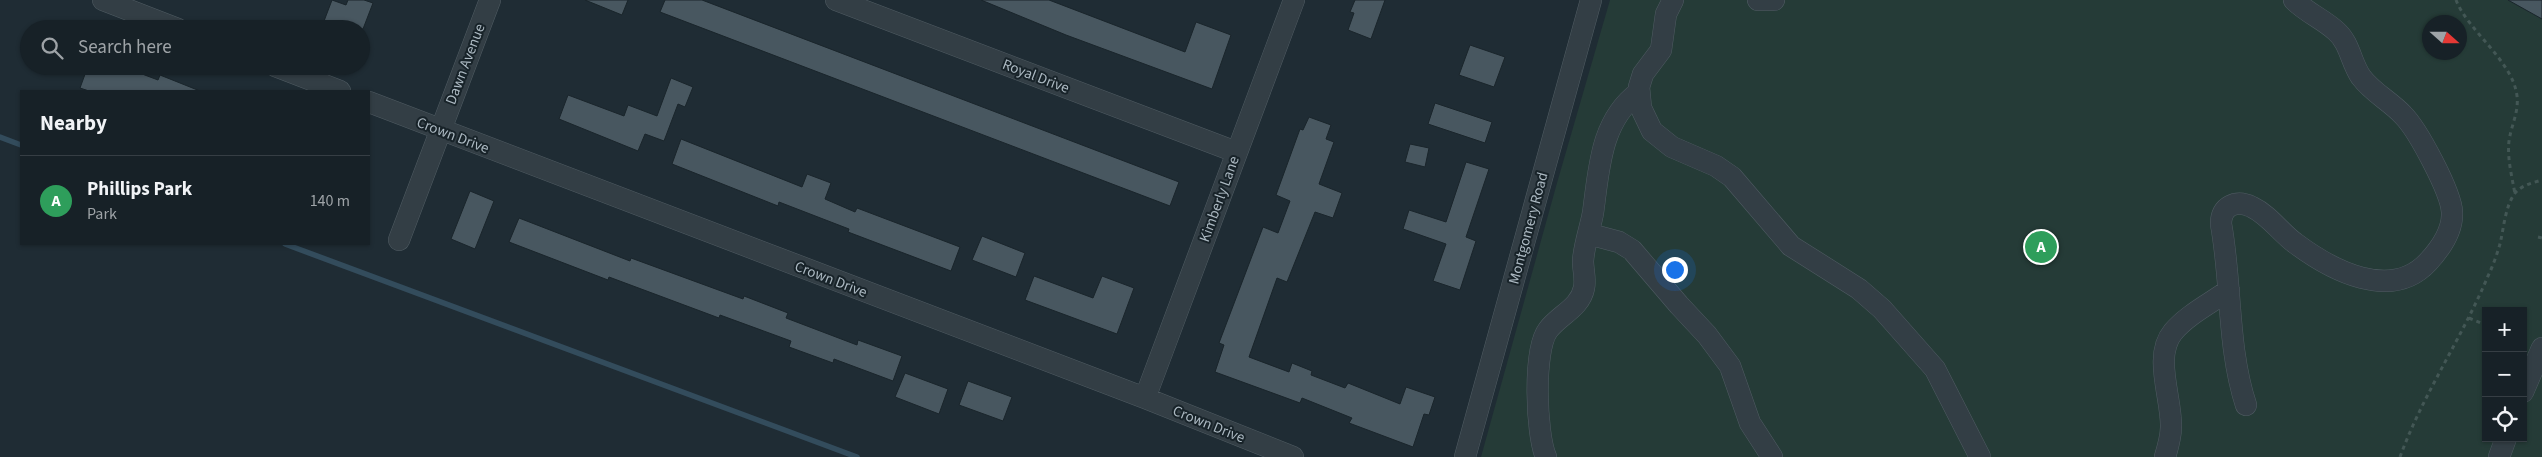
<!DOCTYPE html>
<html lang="en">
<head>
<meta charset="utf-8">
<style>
	:root { --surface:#172127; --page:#242e33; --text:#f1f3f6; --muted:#9ea3a7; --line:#363e44; --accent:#b45309 }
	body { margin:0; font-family:"Source Sans 3",sans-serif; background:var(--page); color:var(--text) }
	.controls { position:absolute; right:15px; bottom:15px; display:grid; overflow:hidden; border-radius:0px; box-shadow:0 1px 4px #0004 }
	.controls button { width:45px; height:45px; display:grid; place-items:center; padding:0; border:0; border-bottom:1px solid var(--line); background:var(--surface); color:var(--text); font:25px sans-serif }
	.compass { position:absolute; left:2422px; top:15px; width:45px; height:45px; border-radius:50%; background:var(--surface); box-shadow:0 1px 4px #0004; rotate:111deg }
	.you { position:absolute; left:1674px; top:269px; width:18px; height:18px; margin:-12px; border:4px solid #fff; border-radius:50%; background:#1a73e8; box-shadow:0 0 0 8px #1a73e833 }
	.badge { display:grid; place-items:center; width:32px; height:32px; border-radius:50%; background:var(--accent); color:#fff; font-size:16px; font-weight:700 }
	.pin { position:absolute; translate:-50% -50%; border:2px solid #fff; box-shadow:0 1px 5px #0006 }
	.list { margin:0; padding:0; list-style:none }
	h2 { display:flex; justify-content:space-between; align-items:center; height:65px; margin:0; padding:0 20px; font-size:21px }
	h2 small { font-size:16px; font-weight:400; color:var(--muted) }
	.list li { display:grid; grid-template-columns:32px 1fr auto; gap:15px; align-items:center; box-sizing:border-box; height:90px; padding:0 20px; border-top:1px solid var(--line) }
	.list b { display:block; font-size:19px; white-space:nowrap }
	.list p { margin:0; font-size:16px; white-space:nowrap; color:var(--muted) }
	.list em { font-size:16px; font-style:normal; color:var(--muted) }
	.icon { flex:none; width:28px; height:28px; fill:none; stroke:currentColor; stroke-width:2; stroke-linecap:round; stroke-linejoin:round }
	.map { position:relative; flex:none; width:2542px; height:457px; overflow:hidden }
	.search { position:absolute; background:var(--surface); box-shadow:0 1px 4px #0004; left:20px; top:20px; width:350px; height:55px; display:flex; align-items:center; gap:12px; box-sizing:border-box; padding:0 18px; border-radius:28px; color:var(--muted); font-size:19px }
	.panel { position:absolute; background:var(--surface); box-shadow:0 1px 4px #0004; left:20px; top:90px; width:350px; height:155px; border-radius:0px }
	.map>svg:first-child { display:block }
</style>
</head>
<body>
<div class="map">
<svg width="2542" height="457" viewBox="0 0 2542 457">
	<rect width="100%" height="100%" fill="#1f2c34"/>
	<path fill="#253b37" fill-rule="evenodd" d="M1610 0H2542V457H1481L1557 183ZM2430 22H2460V52H2430ZM2486 311H2523V438H2486Z"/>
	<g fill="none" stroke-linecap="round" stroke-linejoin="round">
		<path stroke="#334c5c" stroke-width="5.5" d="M0 137 21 145
			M285 244 857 457"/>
	</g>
	<path fill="#485760" stroke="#1a252b" d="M332 0 346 5 348 0H364L373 3 363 29H321Z
		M585 0H628L622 15Z
		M665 0H702L1179 182 1170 206 660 12Z
		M981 0H1049L1185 52 1196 22 1231 35 1212 89 1066 35Z
		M1355 0H1385L1371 39 1348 30 1354 13 1350 12Z
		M2508 0H2542V19Z
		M1470 45 1505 57 1494 87 1459 75Z
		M88 66H98L113 71 115 66H121L158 80 160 75 200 91H89L80 88Z
		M671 78 693 87 685 107 678 104 664 141 645 134 638 151 559 119 568 95 624 116 628 105 657 116Z
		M1435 103 1492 122 1485 143 1428 124Z
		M1309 117 1331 125 1326 139 1334 142 1319 184 1342 193 1333 218 1315 212 1287 282 1277 278 1249 357 1289 372 1292 363 1312 371 1311 375 1345 388 1348 383 1400 404 1406 387 1435 397 1429 415 1424 414 1413 447 1349 423 1352 418 1302 398 1300 403 1215 372 1224 345 1219 343 1263 227 1278 233 1290 201 1276 195 1300 129 1303 130Z
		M681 139 802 187 807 174 831 183 825 199 855 212 857 208 960 247 951 271 848 232 849 229 779 202 778 206 672 164Z
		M1410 144 1429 148 1425 167 1405 162Z
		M1466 162 1489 169 1466 237 1476 241 1460 290 1433 281 1446 244 1403 229 1409 210 1446 222Z
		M470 191 494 201 475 249 451 239Z
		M519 218 630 261 631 258 743 299 744 296 788 313 786 318 857 345 858 340 902 356 893 381 834 359 833 363 789 347 791 341 720 315 719 318 609 277 608 280 509 242Z
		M982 236 1025 253 1016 277 972 260Z
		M1034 276 1093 298 1102 276 1134 288 1117 334 1025 300Z
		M905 373 948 389 939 414 895 397Z
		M968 381 1012 397 1003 421 959 405Z"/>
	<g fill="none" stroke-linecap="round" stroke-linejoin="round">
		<g stroke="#505c63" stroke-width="22">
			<path id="minor" d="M103 0 178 29
				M836 0 1236 152
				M1673 0 1666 14 1661 50 1643 74 1639 87 1641 108 1652 131 1672 147 1716 166 1732 177 1791 246 1859 289 1882 309 1935 369 1980 457
				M1758 0H1774
				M275 66 340 91
				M369 102 1145 398 1293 457
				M1589 234 1619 242 1632 250 1679 305 1707 335 1730 366 1750 423 1772 457
				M399 240 490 0
				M2523 392 2542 348
				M1145 398 1294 0
				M2246 405C2227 347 2232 284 2221 224 2221 206 2236 199 2252 207 2269 215 2281 233 2295 243 2331 270 2391 302 2428 262 2440 249 2453 230 2452 212 2451 192 2418 130 2403 115 2390 101 2373 93 2361 77 2351 63 2350 43 2336 31 2323 19 2307 13 2294 0
				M1465 457 1591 0
				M1546 457C1536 434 1533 350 1548 330 1559 315 1580 308 1584 288 1586 279 1583 270 1583 261 1584 245 1590 229 1593 213 1599 170 1600 121 1639 92
				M2165 457C2168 447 2171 437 2171 427 2172 399 2153 356 2173 332 2187 315 2211 303 2229 290
				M2499 457 2506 438"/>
		</g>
		<path stroke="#435755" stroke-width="3" stroke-dasharray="4 4" stroke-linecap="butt" d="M2456 0C2468 31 2513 61 2517 96 2519 112 2511 126 2509 141 2507 158 2512 177 2515 194
			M2538 237 2542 238
			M2469 318 2486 325
			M2400 457C2423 394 2462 338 2488 276 2493 266 2497 254 2500 244 2504 227 2505 207 2515 193 2522 185 2532 183 2542 180"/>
		<use href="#minor" stroke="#333e45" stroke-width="21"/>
	</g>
	<g text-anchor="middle" stroke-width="4" stroke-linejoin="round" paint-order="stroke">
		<g font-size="15" fill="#acb9c2" stroke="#182329">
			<text transform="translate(465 64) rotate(-69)" y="5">Dawn Avenue</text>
			<text transform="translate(1036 76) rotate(21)" y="5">Royal Drive</text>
			<text transform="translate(453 135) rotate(21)" y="5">Crown Drive</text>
			<text transform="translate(1219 199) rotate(-70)" y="5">Kimberly Lane</text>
			<text transform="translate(1528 228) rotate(-75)" y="5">Montgomery Road</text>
			<text transform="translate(831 279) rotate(21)" y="5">Crown Drive</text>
			<text transform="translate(1209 424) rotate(22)" y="5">Crown Drive</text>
		</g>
	</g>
</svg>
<div class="controls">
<button>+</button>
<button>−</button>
<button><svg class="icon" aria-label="locate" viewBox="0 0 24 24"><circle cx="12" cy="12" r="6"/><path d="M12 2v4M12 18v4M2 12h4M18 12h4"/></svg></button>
</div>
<svg class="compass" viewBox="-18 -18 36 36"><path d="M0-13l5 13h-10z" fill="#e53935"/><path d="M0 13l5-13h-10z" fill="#9ea3a7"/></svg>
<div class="you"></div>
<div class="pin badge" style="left:2041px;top:247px;background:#2e9e5b">A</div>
<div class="search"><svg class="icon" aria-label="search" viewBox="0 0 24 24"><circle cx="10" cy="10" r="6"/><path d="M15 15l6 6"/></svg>Search here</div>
<section class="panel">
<h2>Nearby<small></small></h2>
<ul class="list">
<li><span class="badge" style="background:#2e9e5b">A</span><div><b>Phillips Park</b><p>Park</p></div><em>140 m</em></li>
</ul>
</section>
</div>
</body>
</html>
